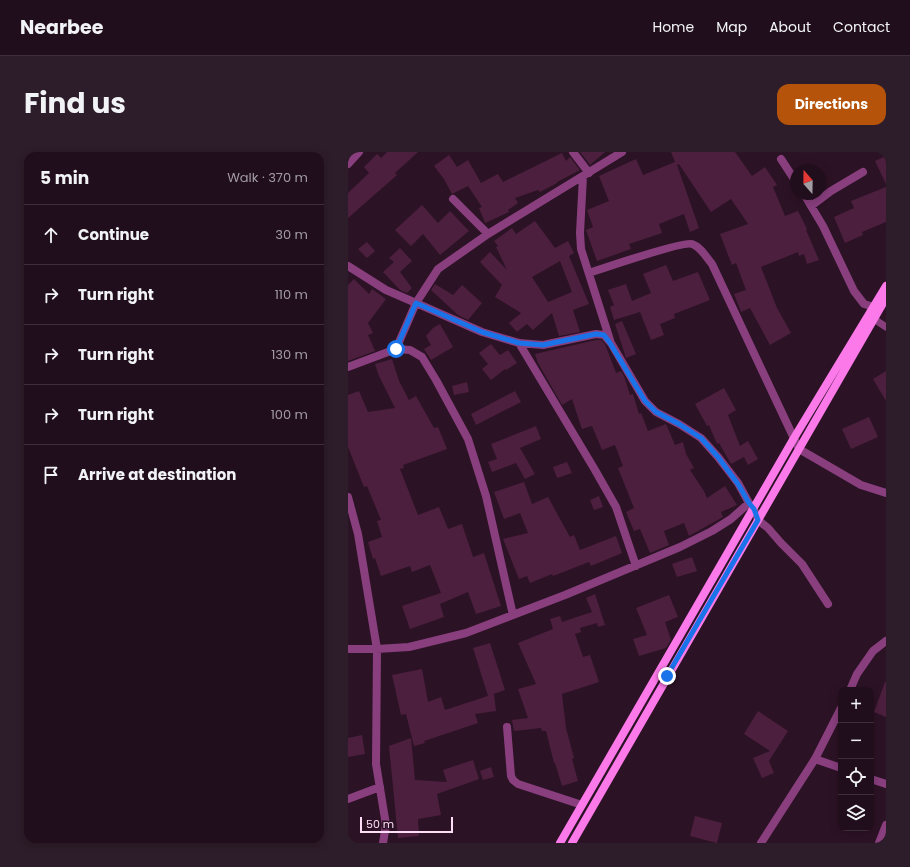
<!DOCTYPE html>
<html lang="en">
<head>
<meta charset="utf-8">
<style>
	:root { --surface:#210e1c; --page:#2d1c29; --text:#f1f3f6; --muted:#a29ca3; --line:#3e2e3b; --accent:#b45309 }
	body { margin:0; font-family:Poppins,sans-serif; background:var(--page); color:var(--text) }
	.controls { position:absolute; right:12px; bottom:12px; display:grid; overflow:hidden; border-radius:8px; box-shadow:0 2px 10px #0003 }
	.controls button { width:36px; height:36px; display:grid; place-items:center; padding:0; border:0; border-bottom:1px solid var(--line); background:var(--surface); color:var(--text); font:20px sans-serif }
	.compass { position:absolute; left:442px; top:12px; width:36px; height:36px; border-radius:50%; background:var(--surface); box-shadow:0 2px 10px #0003; rotate:340deg }
	.scale { position:absolute; left:12px; bottom:10px; width:93px; box-sizing:border-box; padding-left:4px; border:2px solid #fedef7; border-top:0; font-size:11px; line-height:14px; white-space:nowrap; color:#fedef7; -webkit-text-stroke:3px #2c1225; paint-order:stroke }
	.stop { position:absolute; width:12px; height:12px; margin:-9px; border:3px solid #1a73e8; border-radius:50%; background:#fff }
	.stop.end { background:#1a73e8; border-color:#fff; box-shadow:0 1px 4px #0008 }
	.list { margin:0; padding:0; list-style:none }
	h2 { display:flex; justify-content:space-between; align-items:center; height:52px; margin:0; padding:0 16px; font-size:17px }
	h2 small { font-size:13px; font-weight:400; color:var(--muted) }
	.list li { display:grid; grid-template-columns:26px 1fr auto; gap:12px; align-items:center; box-sizing:border-box; height:60px; padding:0 16px; border-top:1px solid var(--line) }
	.list b { display:block; font-size:15px; white-space:nowrap }
	.list em { font-size:13px; font-style:normal; color:var(--muted) }
	.icon { flex:none; width:22px; height:22px; fill:none; stroke:currentColor; stroke-width:2; stroke-linecap:round; stroke-linejoin:round }
	.map { position:relative; flex:none; width:538px; height:691px; overflow:hidden; border-radius:12px }
	header { display:flex; align-items:center; gap:24px; box-sizing:border-box; height:56px; padding:0 20px; background:var(--surface); border-bottom:1px solid var(--line) }
	header strong { font-size:19px }
	nav { display:flex; gap:22px; margin-inline-start:auto; font-size:14px }
	.intro { display:flex; align-items:center; justify-content:space-between; box-sizing:border-box; height:96px; padding:0 24px }
	h1 { margin:0; font-size:28px }
	.button { padding:10px 18px; border-radius:12px; background:var(--accent); color:#fff; font-size:14px; font-weight:700 }
	main { display:flex; gap:24px; padding:0 24px }
	aside { flex:1; background:var(--surface); border-radius:12px; box-shadow:0 2px 10px #0003 }
	.map>svg:first-child { display:block }
</style>
</head>
<body>
<header>
<strong>Nearbee</strong>
<nav><a>Home</a><a>Map</a><a>About</a><a>Contact</a></nav>
</header>
<div class="intro"><h1>Find us</h1><a class="button">Directions</a></div>
<main>
<aside>
<h2>5 min<small>Walk · 370 m</small></h2>
<ul class="list">
<li><svg class="icon" aria-label="ahead" viewBox="0 0 24 24"><path d="M12 20V5M6 11l6-6 6 6"/></svg><div><b>Continue</b></div><em>30 m</em></li>
<li><svg class="icon" aria-label="right" viewBox="0 0 24 24"><path d="M7 20v-9h11M14 6l5 5-5 5"/></svg><div><b>Turn right</b></div><em>110 m</em></li>
<li><svg class="icon" aria-label="right" viewBox="0 0 24 24"><path d="M7 20v-9h11M14 6l5 5-5 5"/></svg><div><b>Turn right</b></div><em>130 m</em></li>
<li><svg class="icon" aria-label="right" viewBox="0 0 24 24"><path d="M7 20v-9h11M14 6l5 5-5 5"/></svg><div><b>Turn right</b></div><em>100 m</em></li>
<li><svg class="icon" aria-label="arrive" viewBox="0 0 24 24"><path d="M6 21V4h12l-3 4 3 4H6"/></svg><div><b>Arrive at destination</b></div></li>
</ul>
</aside>
<div class="map">
<svg width="538" height="691" viewBox="0 0 538 691">
	<rect width="100%" height="100%" fill="#2c1225"/>
	<path fill="#4c1f3e" fill-rule="evenodd" d="M39 0H70L47 21 49 23 0 66V41L21 21 16 15 29 2 33 6Z
		M232 0H257L242 13Z
		M323 0H387L404 24 417 15 429 33 425 35 437 64 450 59 459 77 458 78 471 108 459 112 456 102 451 104 450 100 413 115 429 156 443 181 422 193 402 156 393 160 386 142 398 138 388 111 384 113 372 82 400 72 383 47 363 60 331 12 329 13 351 76 342 80 336 62 311 72 314 81 281 92 283 97 249 109 238 78 245 75 239 58 261 49 251 24 288 7 295 23 327 10Z
		M214 1 218 9 222 5 232 18 209 30V31L192 40 190 38 167 46 170 51 160 58 161 60 137 71 131 56 134 55 120 34 104 42 96 27 86 14 101 3 109 15 120 8 133 31 150 22 155 30Z
		M538 4V32L527 9Z
		M538 35V70L514 80 515 83 497 91 486 65 506 56 503 49Z
		M74 53 90 71 102 59 121 79 92 103 75 82 63 94 47 78Z
		M187 69 207 96 220 89 226 101 221 104 241 152 225 158 232 180 211 184 204 161 185 178 179 172 169 180 161 171 173 161 147 145 154 133 132 110 142 100 159 118 148 95 150 94 146 89 164 76 168 82ZM212 109 224 140 200 150 184 125Z
		M19 90 27 99 19 106 10 97Z
		M52 96 64 109 52 120 64 136 59 141 52 138 35 120 46 110 41 106Z
		M318 113 325 129 350 120 362 148 326 162 327 166 312 172 316 183 303 188 292 160 266 168 262 155 266 153 260 138 278 132 284 149 303 141 295 122Z
		M6 127 21 142 24 137 38 147 20 171 25 181 20 183 27 199 0 209V133Z
		M87 132 105 143 114 133 134 151 120 168 110 163 83 138Z
		M274 169 288 202 278 206 267 172Z
		M92 172 105 195 83 208 76 197 83 193 78 184 85 176Z
		M248 188H253L257 192 268 221 273 219 276 224 282 243 285 242 291 262 293 261 300 279 318 272 327 293 335 290 338 302 346 316 342 318 356 339 359 346 377 334 389 353 373 360 375 365 341 384 336 371 316 379 321 393 302 401 292 377 286 379 278 360 286 356 270 316 275 314 267 293 254 298 244 274 234 277 224 247 214 253 190 211 187 202Z
		M143 192 152 203 160 198 169 211 158 218 157 217 143 228 134 217 140 212 131 201Z
		M44 207 51 229 61 248 68 244 86 276 90 275 99 297 55 313 56 316 52 317 70 363 91 355 100 377 114 372 125 405 136 401 153 454 128 462 120 440 92 452 96 465 62 477 54 454 93 441 82 413 64 420 62 414 33 424 27 406 25 407 20 390 34 385 29 369 33 368 19 334 16 335 0 295V243L11 239 20 260 47 256 31 224 27 212Z
		M538 219V249L525 227Z
		M119 230 121 240 106 243 104 234Z
		M376 236 388 258 380 263 392 294 400 289 410 307 400 313 396 305 383 312 371 291 369 292 361 273 359 274 347 252Z
		M167 239 173 250 128 273 123 262Z
		M521 265 530 285 503 297 494 277Z
		M188 274 193 287 172 296 187 322 177 327 168 311 144 320 140 310 149 307 143 292Z
		M219 310 224 321 209 326 205 315Z
		M176 330 184 352 200 345 222 385 226 383 232 398 268 384 274 401 243 414 241 410 205 424 204 422 182 431 179 424 171 427 155 387 180 381 172 361 156 367 146 340Z
		M251 344 255 355 246 358 242 348Z
		M344 405 349 419 329 425 324 412Z
		M247 442 257 473 250 475 249 471 232 476 233 480 227 482 235 505 242 503 251 530 214 542 218 576 226 606 224 607 230 629 214 634 207 611H206L198 579H194L193 576 166 579 164 568 180 566 170 537 188 532 170 491 205 477 202 467 212 464 214 470 244 460 238 446Z
		M321 443 330 465 317 470 323 488 318 496 291 504 285 487 299 483 288 456Z
		M142 491 157 538 140 544 125 496Z
		M74 517 80 550 93 545 97 558 146 542 148 559 127 562 130 571 76 589 77 591 66 594 58 562 53 563 44 523Z
		M537 530H538V565L526 560Z
		M410 559 440 579 421 609 426 621 414 626 405 606 422 599 396 582Z
		M14 583 17 602 0 605V586Z
		M63 586 67 628 99 630 95 618 125 608 131 627 89 642 93 663 70 667 71 684 50 686 41 594Z
		M143 615 146 625 135 628 132 619Z
		M347 664 374 671 369 691 342 684Z"/>
	<g fill="none" stroke-linecap="round" stroke-linejoin="round">
		<path stroke="#893f7e" stroke-width="7" d="M526 167 538 175"/>
		<path stroke="#893f7e" stroke-width="8" d="M225 0 241 21
			M433 7 448 30
			M0 12 11 0
			M515 20 483 39 463 54 475 74 506 139 516 152 526 155
			M235 24 232 81 233 97 262 188
			M456 42 463 54
			M105 47 140 82
			M0 114 38 138 68 151 134 180 171 191 195 193 248 182 256 183 263 191 297 249 308 260 331 272 353 286 370 305 390 331 401 351 406 357 410 368 420 376 433 391 454 412 480 452
			M241 121C256 116 335 89 344 92 353 95 358 105 364 112L451 297 513 333 538 341
			M171 191 247 318 268 355 288 414
			M48 197 68 151 90 117 140 82 274 0
			M0 215 48 197 62 198 74 205 88 228 120 287 138 344 165 463
			M0 345 10 382 29 497 28 612 38 673 35 691
			M0 497H29L61 495 118 481 217 443 332 395 364 379 383 367 401 351
			M502 538 509 522 525 499 538 489
			M159 575 163 624 165 628 170 632 234 653
			M467 607 493 616
			M523 627 538 632
			M0 647 32 635
			M413 691 467 607 493 556
			M531 691 538 673"/>
		<path stroke="#fb79e8" stroke-width="8" d="M212 691 446 286 538 134
			M224 691 538 146"/>
	</g>
	<g fill="none" stroke-linecap="round" stroke-linejoin="round">
		<path stroke="#1a73e8" stroke-width="5" d="M48 197 68 151 134 180 171 191 195 193 248 182 256 183 262 191 297 249 308 260 331 272 353 286 370 305 390 332 401 351 406 357 410 368 319 524"/>
	</g>
</svg>
<div class="controls">
<button>+</button>
<button>−</button>
<button><svg class="icon" aria-label="locate" viewBox="0 0 24 24"><circle cx="12" cy="12" r="6"/><path d="M12 2v4M12 18v4M2 12h4M18 12h4"/></svg></button>
<button><svg class="icon" aria-label="layers" viewBox="0 0 24 24"><path d="M12 4l9 5-9 5-9-5zM3 14l9 5 9-5"/></svg></button>
</div>
<svg class="compass" viewBox="-18 -18 36 36"><path d="M0-13l5 13h-10z" fill="#e53935"/><path d="M0 13l5-13h-10z" fill="#a29ca3"/></svg>
<div class="scale">50 m</div>
<div class="stop" style="left:48px;top:197px"></div>
<div class="stop end" style="left:319px;top:524px"></div>
</div>
</main>
</body>
</html>
